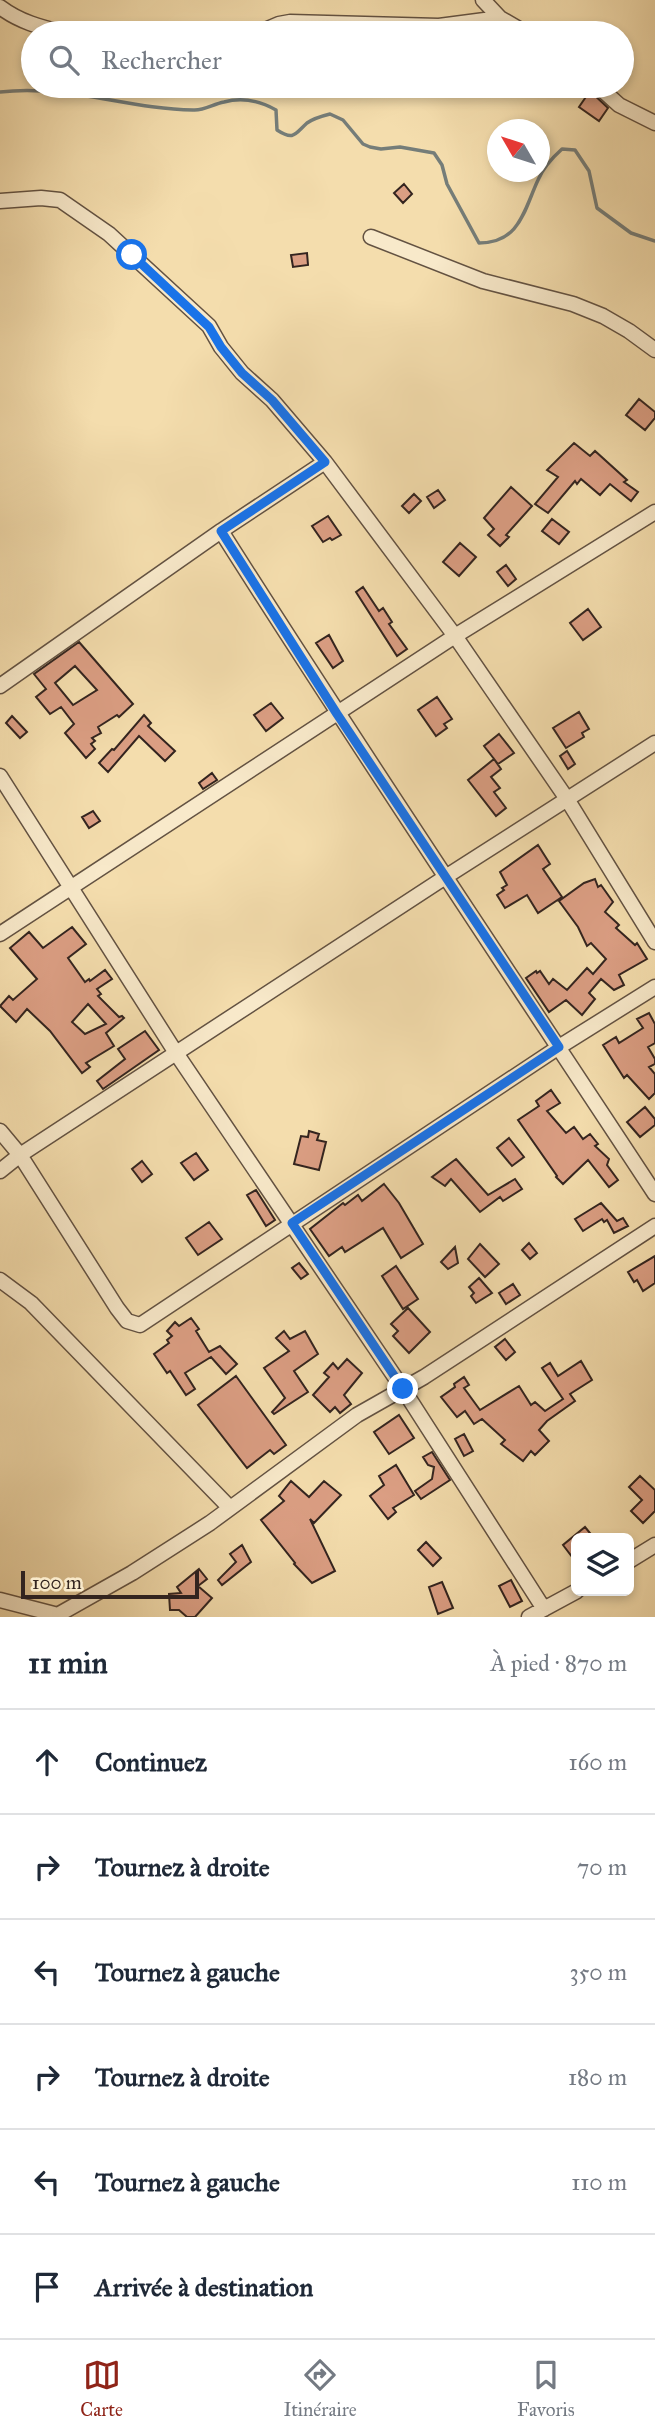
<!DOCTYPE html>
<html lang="fr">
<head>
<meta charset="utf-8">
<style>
	:root { --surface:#fff; --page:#f2f2f3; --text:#1f2937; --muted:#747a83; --line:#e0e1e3; --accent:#8f2418 }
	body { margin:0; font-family:"IM FELL Great Primer",serif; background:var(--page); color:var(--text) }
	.controls { position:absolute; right:21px; bottom:21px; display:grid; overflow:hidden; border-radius:10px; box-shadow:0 4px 10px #0003 }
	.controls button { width:63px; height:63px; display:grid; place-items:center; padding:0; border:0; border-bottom:2px solid var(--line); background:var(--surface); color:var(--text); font:35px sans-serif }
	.compass { position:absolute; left:487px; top:119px; width:63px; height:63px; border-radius:50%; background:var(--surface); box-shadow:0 4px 10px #0003; rotate:309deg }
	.scale { position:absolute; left:21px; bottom:18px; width:178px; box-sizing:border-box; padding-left:7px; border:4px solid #33241f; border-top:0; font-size:19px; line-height:24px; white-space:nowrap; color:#33241f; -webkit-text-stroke:5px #f8e9ca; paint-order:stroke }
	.stop { position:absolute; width:21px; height:21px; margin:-16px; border:5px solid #1a73e8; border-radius:50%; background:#fff }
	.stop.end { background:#1a73e8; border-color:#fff; box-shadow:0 2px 7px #0008 }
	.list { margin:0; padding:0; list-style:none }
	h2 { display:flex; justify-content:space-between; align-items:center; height:91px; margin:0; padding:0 28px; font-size:30px }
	h2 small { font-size:23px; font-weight:400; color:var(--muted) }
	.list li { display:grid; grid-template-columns:46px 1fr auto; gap:21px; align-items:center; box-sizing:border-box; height:105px; padding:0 28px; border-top:2px solid var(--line) }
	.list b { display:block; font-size:26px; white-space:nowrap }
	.list em { font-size:23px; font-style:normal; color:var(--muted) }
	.icon { flex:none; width:38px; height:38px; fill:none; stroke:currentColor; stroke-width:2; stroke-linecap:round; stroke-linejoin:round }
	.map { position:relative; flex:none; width:655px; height:1617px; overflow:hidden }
	.search { position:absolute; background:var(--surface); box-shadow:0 4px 10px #0003; left:21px; right:21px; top:21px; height:77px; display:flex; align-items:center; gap:18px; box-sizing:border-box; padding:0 24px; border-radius:38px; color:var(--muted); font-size:26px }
	.sheet { height:721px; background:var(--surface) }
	nav { display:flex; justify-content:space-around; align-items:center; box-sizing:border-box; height:98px; border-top:2px solid var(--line); background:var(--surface); font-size:19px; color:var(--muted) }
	nav a { display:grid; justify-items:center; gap:4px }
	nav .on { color:var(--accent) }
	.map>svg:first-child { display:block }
</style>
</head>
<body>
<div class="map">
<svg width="655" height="1617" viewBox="0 0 655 1617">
	<rect width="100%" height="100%" fill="#f4ddad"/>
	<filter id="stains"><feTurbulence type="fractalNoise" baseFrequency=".00286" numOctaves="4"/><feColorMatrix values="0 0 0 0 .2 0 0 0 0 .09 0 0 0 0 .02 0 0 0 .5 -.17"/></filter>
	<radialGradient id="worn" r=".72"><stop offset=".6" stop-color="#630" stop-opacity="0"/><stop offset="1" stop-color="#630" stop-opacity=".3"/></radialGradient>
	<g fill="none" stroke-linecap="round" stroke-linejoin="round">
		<path stroke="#757d79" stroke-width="3.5" d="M0 92C66 84 128 109 193 110 204 111 213 104 224 102 242 97 260 101 276 110L277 130C294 141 295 134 307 123 314 118 322 116 330 114L343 120 363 144 370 147 381 149 400 147 434 153 442 165 447 184 479 243C520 243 524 210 538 180 543 168 552 158 562 149L575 150 589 171 597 208 631 233 655 241"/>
	</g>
	<path fill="#db9e83" stroke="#33241f" stroke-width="2" fill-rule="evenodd" d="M590 91 608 108 599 121 579 107Z
		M404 184 412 194 403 203 394 193Z
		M307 253 308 265 293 267 291 255Z
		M639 399 655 412V418L645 430 626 415Z
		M574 443 590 456 595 451 627 480 624 482 638 492 631 501 610 484 600 495 581 479 577 484 575 481 548 513 535 504 558 477 547 470Z
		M511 487 532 506 506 535 509 537 500 546 488 535 494 529 484 518Z
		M438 490 445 500 434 508 427 497Z
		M414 494 421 501 409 513 402 506Z
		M328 516 341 535 332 540 330 538 323 542 312 526Z
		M552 519 569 532 559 544 542 531Z
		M460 543 476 557 459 576 443 562Z
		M506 565 516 579 508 586 497 572Z
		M363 587 379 611 383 608 392 622 389 624 407 649 397 656 356 592Z
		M588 609 601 627 583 640 570 623Z
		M329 635 343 661 333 668 316 643Z
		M79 642 133 704 119 717 117 715 98 727 101 733 92 738 95 741 91 744 95 749 86 758 65 733 74 724 61 707 50 714 36 697 46 689 34 674ZM75 666 97 690 73 705 55 683Z
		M437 697 452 719 444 724 447 728 436 736 418 710Z
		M271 703 283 718 266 731 254 715Z
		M579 712 589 729 582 733 584 737 566 748 553 728Z
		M144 715 151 723 148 726 175 751 165 761 139 736 108 772 99 763 112 749 114 750Z
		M12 716 27 732 20 738 6 723Z
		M499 734 514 753 498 764 484 746Z
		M567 751 575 764 568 769 560 756Z
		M494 759 501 769 491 777 500 788 494 792 506 808 496 816 468 780Z
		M212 773 217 780 203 789 199 783Z
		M93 811 100 821 89 828 82 817Z
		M538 845 550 864 543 869 562 897 538 913 527 895 505 908 497 895 504 890 502 888 507 885 500 872Z
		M595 879 598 887 601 885 613 902 605 912 617 923 619 925 616 928 635 945 637 943 647 959 619 975 624 985 614 990 601 979 589 993 595 999 582 1015 566 1000 549 1012 526 978 536 971 537 973 540 971 549 984 553 979 567 990 587 968 593 974 606 959 591 943 587 946 578 927 559 901 584 883Z
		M72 927 86 944 68 958 85 982 89 979 90 981 105 970 112 979 97 989 101 994 98 996 119 1017 122 1016 124 1018 106 1033 114 1046 86 1063 90 1067 82 1073 50 1031 27 1009 16 1022 0 1006 9 996 13 1000 37 979 10 948 29 932 43 948ZM88 1004 106 1024 85 1034 72 1022Z
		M649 1013 655 1024V1043L648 1047 655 1059V1064L649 1067 655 1074V1093L649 1099 627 1075 624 1078 603 1045 616 1037 619 1043 643 1028 637 1019Z
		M145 1031 159 1050 103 1089 97 1081 125 1059 118 1049Z
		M551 1090 560 1103 547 1111 566 1133 574 1127 583 1139 590 1134 598 1144 595 1146 609 1159 607 1165 618 1180 609 1187 588 1160 563 1184 556 1177 557 1176 518 1120 539 1106 536 1101Z
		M645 1107 655 1119V1125L640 1137 627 1122Z
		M309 1131 319 1134 317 1140 326 1142 319 1170 294 1164 301 1136 308 1137Z
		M509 1138 524 1157 512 1166 497 1148Z
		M196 1153 208 1170 194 1180 181 1163Z
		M456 1159 488 1195 515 1179 522 1189 503 1201 500 1197 480 1212 451 1179 445 1186 432 1177Z
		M142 1161 152 1174 142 1182 132 1169Z
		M384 1184 399 1203 423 1244 401 1258 383 1228 345 1252 342 1247 329 1256 310 1229 343 1203 345 1205 358 1195 362 1201Z
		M256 1190 275 1220 266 1226 247 1195Z
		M601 1203 617 1221 623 1218 628 1226 614 1233 607 1220 604 1222 602 1219 583 1231 575 1219Z
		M209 1222 222 1239 198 1255 186 1238Z
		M529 1243 537 1253 530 1259 522 1250Z
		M480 1244 499 1264 485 1277 468 1259Z
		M455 1247 458 1263 448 1269 441 1262Z
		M655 1256V1283L643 1291 637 1280 634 1282 628 1272Z
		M299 1263 308 1274 301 1279 292 1268Z
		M396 1266 418 1299 403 1309 382 1276Z
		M479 1278 492 1293 476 1303 471 1296 474 1293 469 1287Z
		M513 1284 520 1295 506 1304 499 1293Z
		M408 1308 430 1332 409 1353 393 1336 398 1331 391 1324Z
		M191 1318 199 1329 196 1331 209 1352 220 1346 237 1364 226 1374 211 1357 185 1373 195 1389 186 1395 170 1371 167 1373 154 1354 169 1343 167 1340 172 1336 167 1331 175 1322 179 1326Z
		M284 1331 290 1339 305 1331 318 1354 294 1371 308 1392 274 1414 272 1412 285 1398 264 1368 289 1351 276 1338Z
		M505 1339 515 1352 506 1360 495 1347Z
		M347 1359 362 1373 344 1395 351 1404 340 1413 335 1407 330 1412 313 1395 329 1377 324 1373 333 1363 338 1369Z
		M581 1361 592 1380 570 1394 575 1401 547 1421 539 1430 549 1441 535 1455 531 1451 523 1461 501 1444 505 1440 482 1419 474 1424 465 1411 457 1417 441 1397 455 1387 454 1384 464 1377 469 1385 464 1388 480 1410 519 1386 531 1405 535 1402 545 1411 563 1399 542 1368 550 1363 558 1376Z
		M236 1376 286 1445 274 1454 270 1450 247 1468 198 1405Z
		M399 1415 414 1438 389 1454 374 1432Z
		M464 1434 473 1451 464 1456 455 1439Z
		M432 1452 450 1480 421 1499 415 1491 432 1479 434 1467 428 1465 423 1457Z
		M396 1465 414 1495 393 1508 396 1512 388 1519 370 1496 384 1485 379 1476Z
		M640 1476 655 1490V1511L643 1523 631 1511 642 1500 629 1487Z
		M291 1481 309 1497 324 1481 341 1495 314 1523 310 1519 335 1571 312 1583 294 1564 295 1563 261 1520 284 1501 279 1496Z
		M585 1527 594 1538H576V1562L563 1545Z
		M426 1542 441 1558 433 1566 418 1550Z
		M242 1545 251 1562 222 1585 218 1580 236 1562 230 1554Z
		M199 1569 207 1579 198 1586 212 1598 195 1617H187L179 1610H170L169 1594 181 1593 177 1587Z
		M511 1580 522 1601 510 1607 499 1586Z
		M442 1582 453 1608 438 1614 429 1587Z"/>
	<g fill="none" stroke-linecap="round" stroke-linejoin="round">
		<g stroke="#635242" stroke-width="17">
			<path id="minor" d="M483 0 500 18 526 33
				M0 7C20 22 40 27 64 33
				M258 33 279 24 290 22 439 26 500 18
				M598 86 619 105 655 123
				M0 201 41 198 60 200 109 234 209 326 221 347 242 373 272 400 325 462
				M371 237 483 281 573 304 603 316 629 331 655 350
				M221 531C362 754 510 973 655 1194
				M0 686 221 531 325 462 455 636 567 799 655 942
				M0 776 176 1053 403 1389 544 1609
				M0 934 455 636 655 512
				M0 1131 20 1155 117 1308 127 1321 140 1325 559 1047 655 987
				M0 1171 20 1155 447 876 655 743
				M0 1280 31 1303 230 1508
				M629 1561 655 1545
				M0 1600 58 1615 60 1617
				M54 1617 132 1573 210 1523 357 1415 424 1377 655 1226
				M529 1617 577 1591"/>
		</g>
		<use href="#minor" stroke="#f8e9ca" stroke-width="14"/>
	</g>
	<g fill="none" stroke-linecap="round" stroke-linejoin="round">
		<path stroke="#1a73e8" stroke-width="9" d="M132 255 209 327 221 347 242 373 272 400 325 462 221 531 337 714 559 1047 292 1223 403 1389"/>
	</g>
	<rect width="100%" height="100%" filter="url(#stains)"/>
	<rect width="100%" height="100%" fill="url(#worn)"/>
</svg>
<div class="controls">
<button><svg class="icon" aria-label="layers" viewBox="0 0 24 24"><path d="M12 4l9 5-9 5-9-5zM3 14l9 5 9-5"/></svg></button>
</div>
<svg class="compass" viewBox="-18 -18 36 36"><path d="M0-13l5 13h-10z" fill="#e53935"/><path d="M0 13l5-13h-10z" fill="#747a83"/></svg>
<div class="scale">100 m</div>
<div class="stop" style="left:132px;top:255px"></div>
<div class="stop end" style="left:403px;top:1389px"></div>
<div class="search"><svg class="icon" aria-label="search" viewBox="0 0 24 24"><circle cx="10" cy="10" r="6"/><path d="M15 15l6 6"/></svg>Rechercher</div>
</div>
<section class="sheet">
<h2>11 min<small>À pied · 870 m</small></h2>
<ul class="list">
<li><svg class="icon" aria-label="ahead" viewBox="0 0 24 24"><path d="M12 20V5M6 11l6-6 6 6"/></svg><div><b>Continuez</b></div><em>160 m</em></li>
<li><svg class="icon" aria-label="right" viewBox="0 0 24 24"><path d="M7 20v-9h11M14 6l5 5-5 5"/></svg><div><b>Tournez à droite</b></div><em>70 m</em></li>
<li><svg class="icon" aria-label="left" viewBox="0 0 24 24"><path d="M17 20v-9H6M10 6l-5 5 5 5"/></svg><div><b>Tournez à gauche</b></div><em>350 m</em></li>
<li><svg class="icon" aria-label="right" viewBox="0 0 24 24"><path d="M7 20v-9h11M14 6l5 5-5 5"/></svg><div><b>Tournez à droite</b></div><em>180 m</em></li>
<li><svg class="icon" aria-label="left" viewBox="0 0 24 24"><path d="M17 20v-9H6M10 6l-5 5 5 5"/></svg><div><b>Tournez à gauche</b></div><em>110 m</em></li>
<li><svg class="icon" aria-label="arrive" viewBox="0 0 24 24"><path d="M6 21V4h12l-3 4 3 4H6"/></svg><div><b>Arrivée à destination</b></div></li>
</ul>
</section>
<nav>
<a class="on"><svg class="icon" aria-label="map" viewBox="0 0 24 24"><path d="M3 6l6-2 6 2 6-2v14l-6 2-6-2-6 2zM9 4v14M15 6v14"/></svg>Carte</a>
<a><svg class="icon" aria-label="directions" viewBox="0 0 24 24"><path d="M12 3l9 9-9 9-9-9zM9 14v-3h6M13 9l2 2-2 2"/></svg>Itinéraire</a>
<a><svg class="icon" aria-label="saved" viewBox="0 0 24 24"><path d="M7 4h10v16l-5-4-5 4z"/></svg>Favoris</a>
</nav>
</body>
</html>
